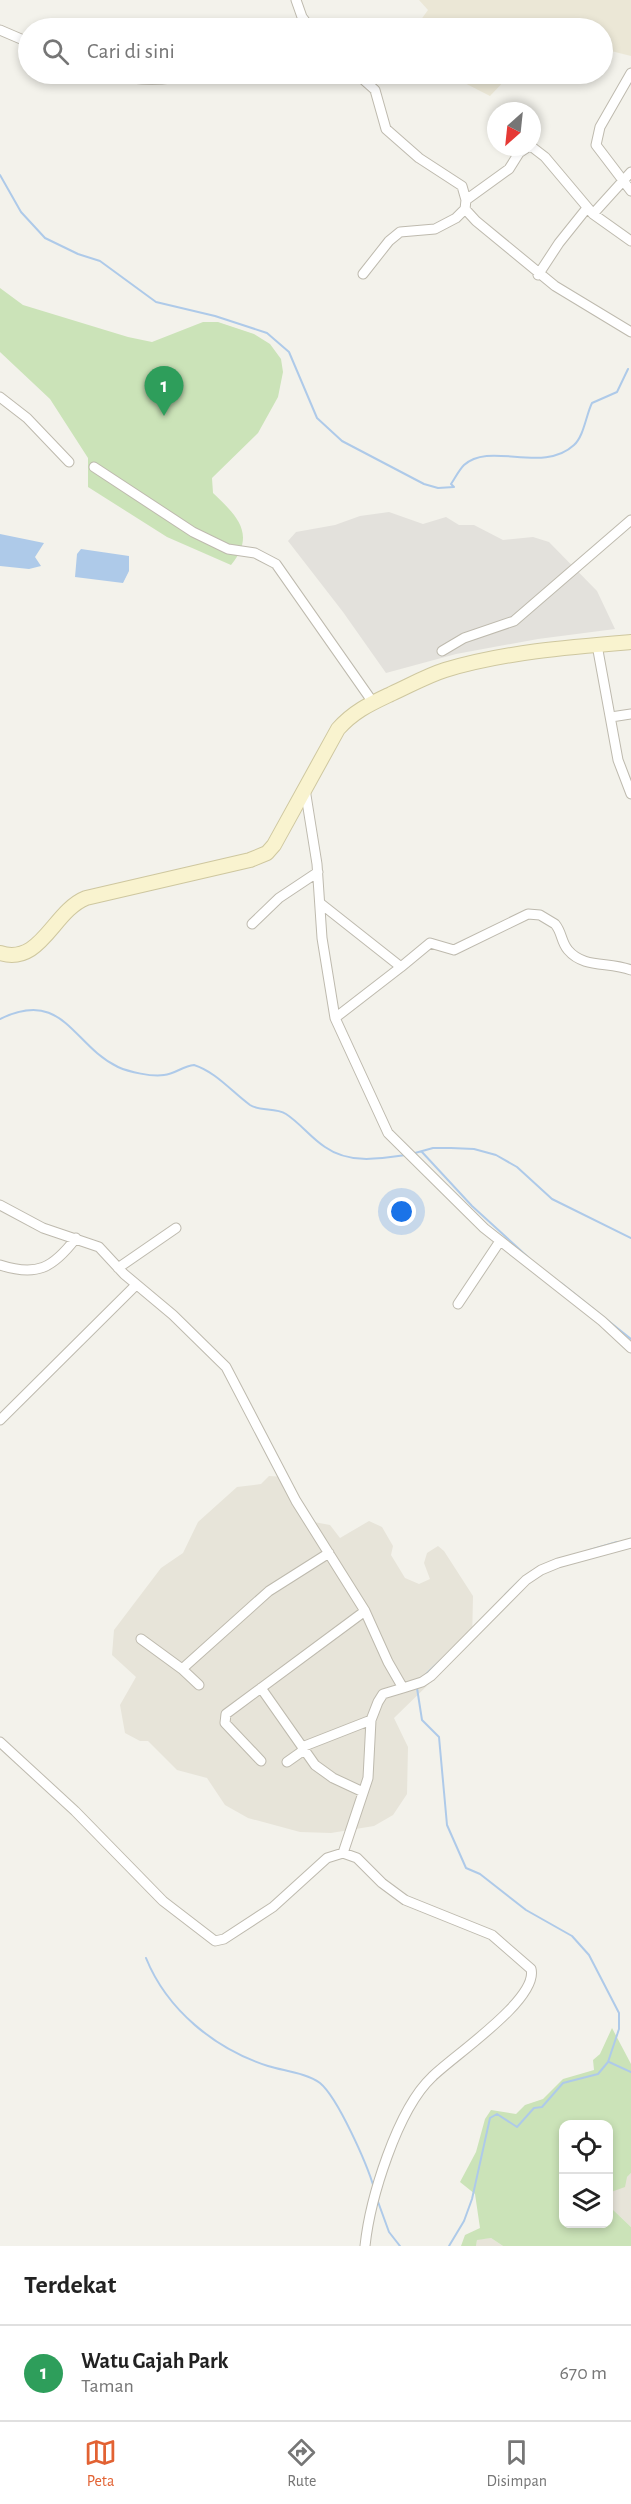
<!DOCTYPE html>
<html lang="id">
<head>
<meta charset="utf-8">
<style>
	:root { --surface:#fff; --page:#f2f2f2; --text:#222; --muted:#767676; --line:#e0e0e0; --accent:#e26233 }
	body { margin:0; font-family:"Alegreya Sans",sans-serif; background:var(--page); color:var(--text) }
	.controls { position:absolute; right:18px; bottom:18px; display:grid; overflow:hidden; border-radius:12px; box-shadow:0 3px 9px #0003 }
	.controls button { width:54px; height:54px; display:grid; place-items:center; padding:0; border:0; border-bottom:2px solid var(--line); background:var(--surface); color:var(--text); font:30px sans-serif }
	.compass { position:absolute; left:487px; top:102px; width:54px; height:54px; border-radius:50%; background:var(--surface); box-shadow:0 3px 9px #0003; rotate:207deg }
	.you { position:absolute; left:402px; top:1212px; width:21px; height:21px; margin:-15px; border:4px solid #fff; border-radius:50%; background:#1a73e8; box-shadow:0 0 0 9px #1a73e833 }
	.badge { display:grid; place-items:center; width:39px; height:39px; border-radius:50%; background:var(--accent); color:#fff; font-size:20px; font-weight:700 }
	.pin { position:absolute; translate:-50% -50px; filter:drop-shadow(0 2px 3px #0008) }
	.pin::after { content:''; position:absolute; top:32px; width:21px; height:18px; background:inherit; clip-path:polygon(0 0,100% 0,50% 100%) }
	.list { margin:0; padding:0; list-style:none }
	h2 { display:flex; justify-content:space-between; align-items:center; height:78px; margin:0; padding:0 24px; font-size:26px }
	h2 small { font-size:20px; font-weight:400; color:var(--muted) }
	.list li { display:grid; grid-template-columns:39px 1fr auto; gap:18px; align-items:center; box-sizing:border-box; height:96px; padding:0 24px; border-top:2px solid var(--line) }
	.list b { display:block; font-size:22px; white-space:nowrap }
	.list p { margin:0; font-size:20px; white-space:nowrap; color:var(--muted) }
	.list em { font-size:20px; font-style:normal; color:var(--muted) }
	.icon { flex:none; width:33px; height:33px; fill:none; stroke:currentColor; stroke-width:2; stroke-linecap:round; stroke-linejoin:round }
	.map { position:relative; flex:none; width:631px; height:2246px; overflow:hidden }
	.search { position:absolute; background:var(--surface); box-shadow:0 3px 9px #0003; left:18px; right:18px; top:18px; height:66px; display:flex; align-items:center; gap:15px; box-sizing:border-box; padding:0 21px; border-radius:33px; color:var(--muted); font-size:22px }
	.sheet { height:174px; background:var(--surface) }
	nav { display:flex; justify-content:space-around; align-items:center; box-sizing:border-box; height:84px; border-top:2px solid var(--line); background:var(--surface); font-size:16px; color:var(--muted) }
	nav a { display:grid; justify-items:center; gap:3px }
	nav .on { color:var(--accent) }
	.map>svg:first-child { display:block }
</style>
</head>
<body>
<div class="map">
<svg width="631" height="2246" viewBox="0 0 631 2246">
	<rect width="100%" height="100%" fill="#f3f2eb"/>
	<path fill="#e7e4d9" d="M269 1476 286 1477 314 1522 330 1525 340 1538 369 1521 382 1527 393 1546 391 1555 405 1578 419 1584 430 1579 424 1563 427 1553 438 1546 444 1551 473 1596 472 1642 394 1718 408 1747 407 1794 393 1815 374 1826 331 1833 300 1832 248 1818 225 1805 207 1778 177 1770 148 1741H140L125 1733 120 1705 136 1677 112 1655 114 1630 161 1568 183 1553 198 1522 237 1487 261 1484Z
		M631 2173V2227L609 2206V2198L611 2192Z
		M491 2238 503 2246H476L477 2239Z"/>
	<path fill="#e3e1dc" d="M389 512 423 524 446 517 459 525H474L503 540 533 537 549 542 597 591 615 629 538 639 456 654 386 673 343 612 288 541 296 532 335 525 360 516Z"/>
	<path fill="#ebe7d6" d="M419 0H631V56L603 49 602 28H415L428 10Z
		M447 74H511L490 96Z"/>
	<path fill="#cbe3b8" d="M0 288 23 305 128 337 152 342 203 322H218L254 334 270 344 281 359 283 372 278 397 258 433 212 478 213 493C236 515 257 534 231 565L167 537 88 487V458L50 399 0 352Z
		M612 2028 631 2064V2173L627 2177 625 2187 611 2192 609 2198 608 2124H564V2224H608L609 2206 631 2227V2246H503L491 2238 477 2240 476 2246H461L465 2235 480 2228 475 2194 460 2182 476 2152 485 2119 491 2110 516 2114 525 2105 543 2099 563 2079 594 2070 593 2060 600 2054Z"/>
	<path fill="#aecae9" d="M0 534 44 543 35 557 41 566 29 569 0 566Z
		M81 549 129 556V571L123 583 75 577 77 554Z"/>
	<g fill="none" stroke-linecap="round" stroke-linejoin="round">
		<path stroke="#aecae9" stroke-width="2" d="M0 175 21 212 45 238 78 254 100 261 156 302 215 316 267 333 289 352 317 418 342 441 424 484 438 488 454 487 451 484C455 478 459 470 464 465 490 441 543 474 574 445 584 436 586 415 592 403L617 392 628 369
			M0 1019C64 988 72 1045 118 1067 129 1072 152 1077 164 1075 175 1074 183 1066 194 1065 216 1072 232 1092 250 1105 261 1112 275 1107 286 1114 300 1123 311 1138 325 1147 349 1164 379 1159 406 1155
			M422 1152 472 1206 530 1259
			M415 1153 433 1148H451L474 1149 496 1155 517 1167 552 1199 631 1238
			M561 1283 631 1339
			M590 1550 617 1542
			M505 1595 520 1580
			M422 1678 442 1659
			M417 1688 422 1720 439 1737 447 1825 466 1868 480 1874 526 1910 572 1936 589 1955 619 2013V2029L608 2062 598 2074 563 2083 542 2107 534 2108 517 2127 497 2114 490 2118 472 2199 464 2221 449 2246
			M146 1958C167 2010 215 2049 268 2066 284 2071 306 2073 320 2083 338 2098 367 2164 374 2188
			M609 2062 631 2072
			M377 2199 389 2232 400 2246"/>
		<g stroke="#bebaae" stroke-width="11">
			<path id="street" d="M296 0 302 17 310 28
				M0 30 28 42
				M631 73 600 127 596 145 631 191
				M109 74C135 80 164 82 189 74
				M357 74 375 90 386 129 419 158 462 186 466 200 465 209 476 221 555 286 631 332
				M532 147 545 157 593 214 631 241
				M466 200 509 169 519 153 528 147
				M593 214 631 172
				M363 274 389 241 400 232 435 229 456 218 465 209
				M538 275 559 243 587 208
				M0 397 27 418 69 462
				M94 467 193 532 228 549 255 553 276 564 372 701
				M597 645 618 760 631 794
				M442 651 464 638 514 621 631 520
				M611 717 631 714
				M305 789 317 864 322 938 335 1018 388 1133 484 1228 602 1321 631 1348
				M320 903 401 967 430 943 454 950 528 914 540 915 555 924C562 932 561 942 568 950 584 969 609 961 631 970
				M252 924 279 898 318 872
				M335 1018 401 967
				M0 1205 43 1228 99 1247 124 1274 173 1315 226 1367 296 1501 365 1611 388 1662 403 1688 422 1682 431 1676 526 1580 541 1570 558 1563 631 1543
				M0 1265C37 1277 53 1268 76 1238
				M118 1268 176 1228
				M458 1304 500 1241
				M0 1420 136 1285
				M141 1639 182 1669 269 1591 329 1553
				M182 1669 199 1685
				M261 1688 315 1765 333 1778 363 1792
				M0 1742 75 1811 163 1901 215 1941 224 1939 273 1907 327 1858 343 1853 357 1858 382 1883 405 1900 492 1935 531 1969C539 1999 453 2056 432 2077 397 2110 370 2199 365 2246
				M302 1747 371 1720
				M261 1761 225 1723 226 1714 365 1611
				M287 1762 304 1750
				M343 1853 368 1778 371 1720 378 1702 383 1694 403 1688"/>
		</g>
		<g stroke="#cec79f" stroke-width="16">
			<path id="secondary" d="M0 953C41 966 53 911 86 898L250 860 267 853 274 845 338 729C354 711 370 704 391 694 409 686 426 676 445 670 505 652 569 647 631 642"/>
		</g>
		<use href="#street" stroke="#fff" stroke-width="9"/>
		<use href="#secondary" stroke="#f9f3cf" stroke-width="14"/>
	</g>
</svg>
<div class="controls">
<button><svg class="icon" aria-label="locate" viewBox="0 0 24 24"><circle cx="12" cy="12" r="6"/><path d="M12 2v4M12 18v4M2 12h4M18 12h4"/></svg></button>
<button><svg class="icon" aria-label="layers" viewBox="0 0 24 24"><path d="M12 4l9 5-9 5-9-5zM3 14l9 5 9-5"/></svg></button>
</div>
<svg class="compass" viewBox="-18 -18 36 36"><path d="M0-13l5 13h-10z" fill="#e53935"/><path d="M0 13l5-13h-10z" fill="#767676"/></svg>
<div class="you"></div>
<div class="pin badge" style="left:164px;top:416px;background:#2e9e5b">1</div>
<div class="search"><svg class="icon" aria-label="search" viewBox="0 0 24 24"><circle cx="10" cy="10" r="6"/><path d="M15 15l6 6"/></svg>Cari di sini</div>
</div>
<section class="sheet">
<h2>Terdekat<small></small></h2>
<ul class="list">
<li><span class="badge" style="background:#2e9e5b">1</span><div><b>Watu Gajah Park</b><p>Taman</p></div><em>670 m</em></li>
</ul>
</section>
<nav>
<a class="on"><svg class="icon" aria-label="map" viewBox="0 0 24 24"><path d="M3 6l6-2 6 2 6-2v14l-6 2-6-2-6 2zM9 4v14M15 6v14"/></svg>Peta</a>
<a><svg class="icon" aria-label="directions" viewBox="0 0 24 24"><path d="M12 3l9 9-9 9-9-9zM9 14v-3h6M13 9l2 2-2 2"/></svg>Rute</a>
<a><svg class="icon" aria-label="saved" viewBox="0 0 24 24"><path d="M7 4h10v16l-5-4-5 4z"/></svg>Disimpan</a>
</nav>
</body>
</html>
